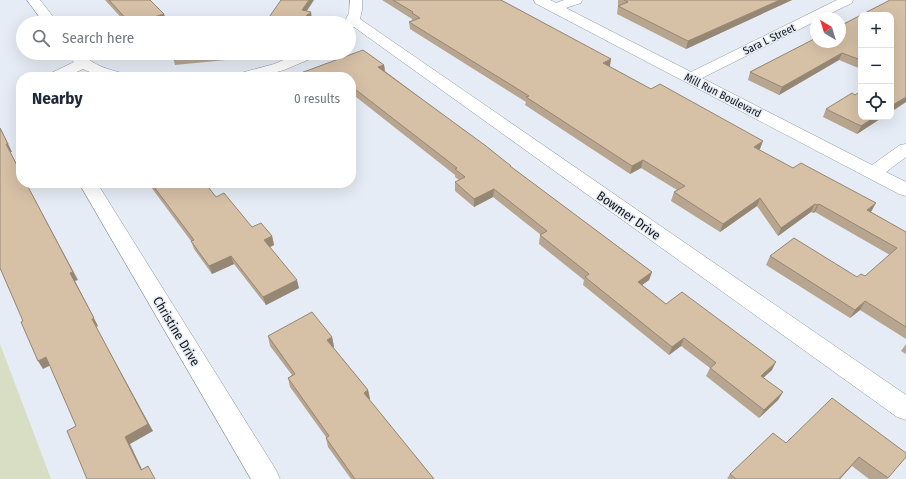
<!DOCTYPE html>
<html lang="en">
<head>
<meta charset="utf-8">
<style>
	:root { --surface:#fff; --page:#f6f6f7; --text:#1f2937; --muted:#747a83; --line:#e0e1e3 }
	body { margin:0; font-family:"Fira Sans Condensed",sans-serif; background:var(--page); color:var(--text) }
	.controls { position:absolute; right:12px; top:12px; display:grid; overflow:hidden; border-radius:8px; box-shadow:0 4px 16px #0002 }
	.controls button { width:36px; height:36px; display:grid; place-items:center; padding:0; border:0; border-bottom:1px solid var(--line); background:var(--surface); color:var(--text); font:20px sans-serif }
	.compass { position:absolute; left:810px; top:12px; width:36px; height:36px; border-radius:50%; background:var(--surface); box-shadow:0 4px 16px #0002; rotate:322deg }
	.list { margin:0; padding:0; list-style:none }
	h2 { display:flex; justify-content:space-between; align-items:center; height:52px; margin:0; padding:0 16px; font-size:17px }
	h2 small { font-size:13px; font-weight:400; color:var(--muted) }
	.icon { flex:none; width:22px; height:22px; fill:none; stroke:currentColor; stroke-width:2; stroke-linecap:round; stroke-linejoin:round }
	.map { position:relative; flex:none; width:906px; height:479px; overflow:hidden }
	.search { position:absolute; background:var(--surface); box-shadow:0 4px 16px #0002; left:16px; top:16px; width:340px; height:44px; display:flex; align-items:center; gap:10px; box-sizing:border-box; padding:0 14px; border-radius:22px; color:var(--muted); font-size:15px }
	.panel { position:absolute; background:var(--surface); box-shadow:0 4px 16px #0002; left:16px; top:72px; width:340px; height:116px; border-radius:16px }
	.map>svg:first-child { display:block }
</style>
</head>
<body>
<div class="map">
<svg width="906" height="479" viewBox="0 0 906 479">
	<rect width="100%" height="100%" fill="#e5ecf5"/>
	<path fill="#d7dec4" d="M0 344 51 479H0Z"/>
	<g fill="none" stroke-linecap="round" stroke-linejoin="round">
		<g stroke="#9299a1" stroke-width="1">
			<path id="street" d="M27 0H40L58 23H44Z
				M350 0H362V10L360 19 906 395V420L897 417 354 27 349 29V23H344L349 13Z
				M534 0H550L556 3 564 0H582L581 3 566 8 691 72 837 0H853L852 3 821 18H816V21L702 78 872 165 900 145 906 144V157L886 172 906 182V196L899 194 550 11 535 3Z
				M67 53H82C93 66 110 70 126 74L129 77H101L83 69 66 77H46L49 74 74 62Z
				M300 53H319L317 56 284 70 259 77H234L237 74 274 64Z
				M79 183H97L276 470 280 479H251Z"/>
		</g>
		<use href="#street" fill="#fff" fill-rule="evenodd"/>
	</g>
	<path fill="#b8a58f" d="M105 0H150L167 21 160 23H126Z
		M382 0H501L611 59 609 66 760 149 759 150 871 212 906 232V339L860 310 850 318 766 265 770 256 857 277 865 276 890 255 815 212 813 213 811 212 778 236 757 206 720 232 671 201 674 192 677 190 641 168 630 174 525 105 526 102 410 29 409 22 412 20V19Z
		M618 0H792L686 49 617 14 618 6H620L618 5Z
		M861 15V69L839 60 779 95 748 80 750 72Z
		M172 53H255L236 59 175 65Z
		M384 65 385 71 511 166V167L652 272 649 280 642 285 666 304 772 370 763 378 783 392 778 400 759 418 706 376 710 368 681 346 669 355 583 285 584 280 539 244 540 235H541L493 197 474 207 455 191V182L459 180 455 177V175L351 93V77Z
		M855 95 883 117 857 134 823 117 826 109Z
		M148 183H205L216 197 252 227 272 236 274 245 270 247 299 288 266 305 234 264 212 274 194 249 191 241Z
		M268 336 332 337 334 347H333L368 390 370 399 369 400 434 479H351L328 447 326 438V437L290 387 288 378 292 375 270 346Z
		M906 344V354L901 351Z
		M786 443 906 457 887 479H869L852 466 840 479H727L730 474Z"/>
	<path fill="#968674" d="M309 0H314L303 17 302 10Z
		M780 0H792L686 49 688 41Z
		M311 12 312 19 308 23H297Z
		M164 14 167 21 160 23H133Z
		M234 53H255L236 59Z
		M842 53 839 60 779 95 782 87Z
		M611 59 610 66 601 70 603 63Z
		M384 65 385 72 378 67Z
		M906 97V102L891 112V106Z
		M875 117H883L857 134 861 126Z
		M0 127 12 152H10L6 144Z
		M763 141 760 149 751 155 754 147Z
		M643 160 641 168 630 174 632 166Z
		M26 183 78 280 75 281 98 326 96 327 153 431 130 444 146 478 141 470 125 437 92 319Z
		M494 189 493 197 474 207V199Z
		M760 198 757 206 720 232 723 224Z
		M876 203 871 212 863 218 867 210Z
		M815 204 811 212 778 236 781 228Z
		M819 204 815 212 813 213 817 205Z
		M272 236 274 245 266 249 264 240Z
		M231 256 234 264 212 274 209 266Z
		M652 272 649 280 635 290 638 282Z
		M297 280 299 288 266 305 263 297Z
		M865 301 860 310 850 318 855 310Z
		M332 337 334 347 329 349 327 340Z
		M684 338 681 346 669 355 672 347Z
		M46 357 51 365 43 369 38 361Z
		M776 362 772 370 756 384 761 376Z
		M368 390 370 399 365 402 364 393Z
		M783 392 778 400 759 418 764 410Z
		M859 457 840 479H839Z"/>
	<path fill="#d6c0a6" stroke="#968674" d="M109 0H150L164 14 133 23H130Z
		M281 0H309L302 10 311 12 297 23H265Z
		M393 0H501L611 59 603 63 651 89 660 84 763 141 754 147 793 168 801 163 876 203 867 210 906 232V327L865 301 855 310 770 256 794 238 857 277 861 274 865 276 897 248 819 204 817 205 815 204 781 228 760 198 723 224 674 192 685 186 643 160 632 166 526 97 529 96 409 22 420 18 412 13 413 12Z
		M624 0H780L688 41 618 6 628 2Z
		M890 0H906V97L891 106V15H861Z
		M861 15V60L842 53 782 87 750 72 816 38V42H840V26Z
		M363 50 384 65 378 67 486 146 511 166H510L652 272 638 282 666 304 682 292 776 362 761 376 783 392 764 410 710 368 716 363 684 338 672 347 585 277 589 274 540 235 547 231 494 189 474 199 455 182 465 177 455 169 457 168 351 86V77H290Z
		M172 53H220L173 57Z
		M861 91V117H875L861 126 826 109 852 93 855 95Z
		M0 128 8 144H6L21 173V183H26L73 272 70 273 94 318 92 319 148 424 125 437 141 470 148 466 155 479H87L67 431 76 426 46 357 38 361 21 322 23 321 0 268Z
		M151 183H205L216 197 224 193 252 227 261 223 272 236 264 240 297 280 263 297 231 256 209 266 191 241 194 240Z
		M312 312 332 337 327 340 368 390 364 393 434 479H355L326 438 329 436 288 378 295 374 268 336Z
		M832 398 906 453V457L888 478 859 457 839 479H736L730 474 773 433 786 443Z"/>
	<g text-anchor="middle" stroke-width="3" stroke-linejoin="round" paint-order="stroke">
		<g font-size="11" fill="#131518" stroke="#e5ecf5">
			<text transform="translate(769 39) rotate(-26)" y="4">Sara L Street</text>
			<text transform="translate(723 95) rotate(27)" y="4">Mill Run Boulevard</text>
		</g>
		<g font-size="13" fill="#131518" stroke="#e5ecf5">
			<text transform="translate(629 215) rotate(35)" y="5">Bowmer Drive</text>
			<text transform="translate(177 331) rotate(59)" y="5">Christine Drive</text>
		</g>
	</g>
</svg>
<div class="controls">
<button>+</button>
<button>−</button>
<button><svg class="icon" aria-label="locate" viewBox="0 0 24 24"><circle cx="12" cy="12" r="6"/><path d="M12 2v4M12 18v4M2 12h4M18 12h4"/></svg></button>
</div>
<svg class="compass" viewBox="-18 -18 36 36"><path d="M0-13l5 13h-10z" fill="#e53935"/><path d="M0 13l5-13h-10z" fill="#747a83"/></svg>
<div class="search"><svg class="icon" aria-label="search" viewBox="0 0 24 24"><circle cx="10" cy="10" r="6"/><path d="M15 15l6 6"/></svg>Search here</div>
<section class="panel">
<h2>Nearby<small>0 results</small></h2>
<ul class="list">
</ul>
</section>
</div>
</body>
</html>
